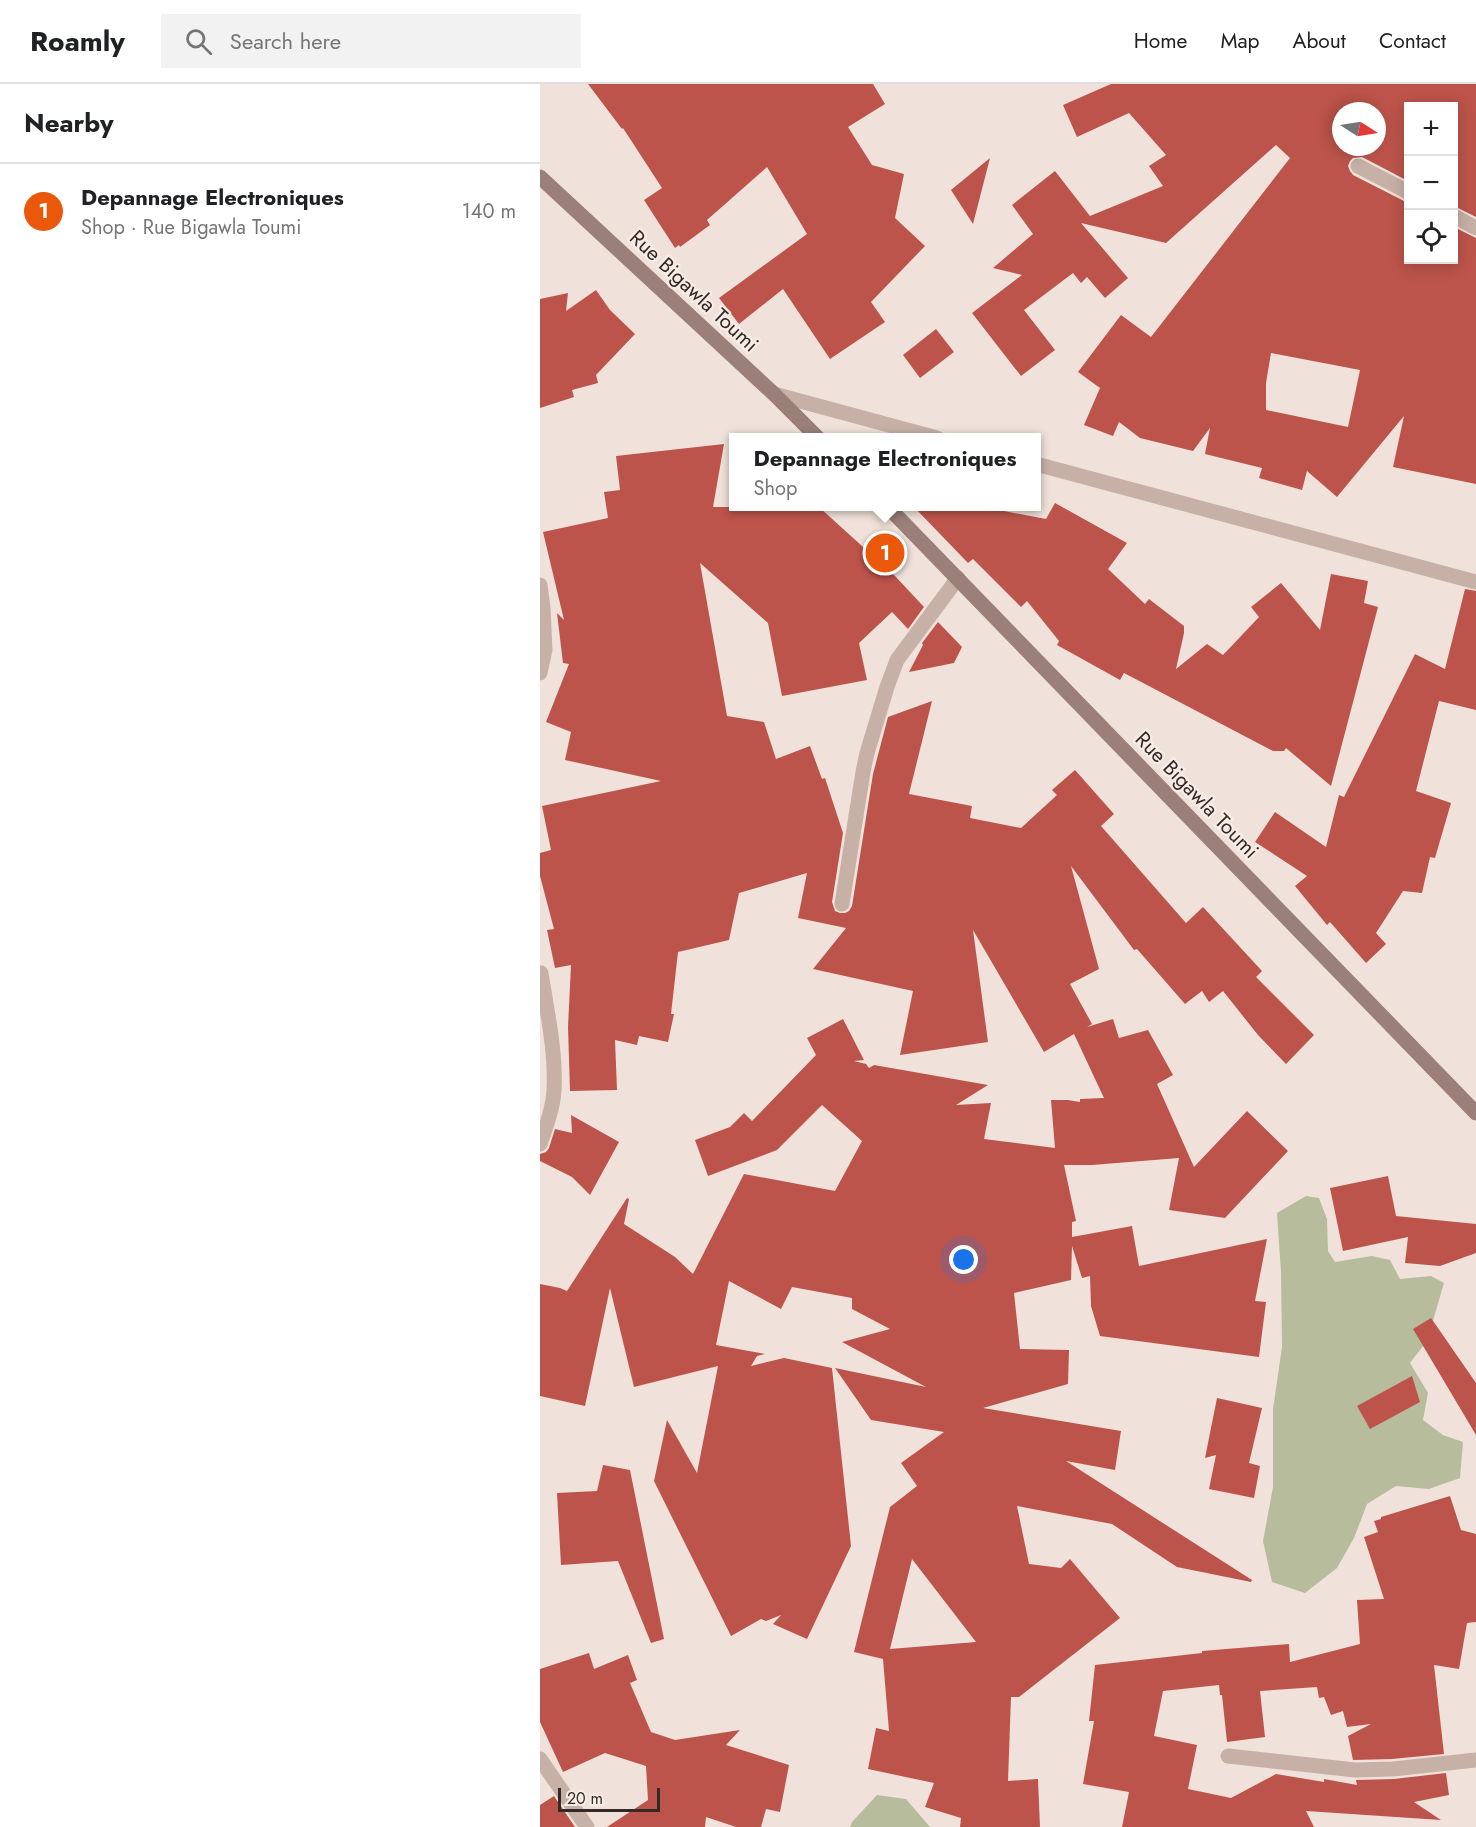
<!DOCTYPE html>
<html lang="en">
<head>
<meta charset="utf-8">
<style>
	:root { --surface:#fff; --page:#f2f2f2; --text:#202124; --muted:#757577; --line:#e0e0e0; --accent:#ea580c }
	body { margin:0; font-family:Jost,sans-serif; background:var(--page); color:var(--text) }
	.controls { position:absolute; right:18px; top:18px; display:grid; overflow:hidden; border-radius:0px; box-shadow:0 3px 15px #0003 }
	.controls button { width:54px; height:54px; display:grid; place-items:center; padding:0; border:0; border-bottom:2px solid var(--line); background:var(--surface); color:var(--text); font:30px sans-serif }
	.compass { position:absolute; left:792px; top:18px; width:54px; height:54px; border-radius:50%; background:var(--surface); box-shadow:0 3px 15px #0003; rotate:102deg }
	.scale { position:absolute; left:18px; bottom:15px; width:102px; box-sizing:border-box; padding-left:6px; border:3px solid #342927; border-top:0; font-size:16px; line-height:21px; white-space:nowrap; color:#342927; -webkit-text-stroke:4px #f8ede6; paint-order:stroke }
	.you { position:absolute; left:424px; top:1176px; width:21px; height:21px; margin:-15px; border:4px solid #fff; border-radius:50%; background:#1a73e8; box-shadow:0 0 0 9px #1a73e833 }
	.badge { display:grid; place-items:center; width:39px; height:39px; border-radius:50%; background:var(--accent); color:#fff; font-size:20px; font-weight:700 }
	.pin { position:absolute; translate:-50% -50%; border:3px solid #fff; box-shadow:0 2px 6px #0006 }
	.popup { position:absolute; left:189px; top:349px; width:312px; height:78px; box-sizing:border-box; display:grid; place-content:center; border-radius:0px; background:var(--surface); filter:drop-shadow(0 2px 4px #0005); font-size:20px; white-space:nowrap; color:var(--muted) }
	.popup b { font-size:22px; color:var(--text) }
	.popup::after { content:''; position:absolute; left:50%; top:100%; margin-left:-12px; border:12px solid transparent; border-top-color:var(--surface) }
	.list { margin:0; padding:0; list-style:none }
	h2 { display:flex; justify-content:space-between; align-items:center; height:78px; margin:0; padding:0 24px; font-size:26px }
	h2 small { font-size:20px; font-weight:400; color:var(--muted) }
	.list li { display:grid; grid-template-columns:39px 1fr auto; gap:18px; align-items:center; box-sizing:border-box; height:96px; padding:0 24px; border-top:2px solid var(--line) }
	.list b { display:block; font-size:22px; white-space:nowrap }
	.list p { margin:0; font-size:20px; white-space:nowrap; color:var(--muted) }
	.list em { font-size:20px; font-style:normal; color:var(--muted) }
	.icon { flex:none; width:33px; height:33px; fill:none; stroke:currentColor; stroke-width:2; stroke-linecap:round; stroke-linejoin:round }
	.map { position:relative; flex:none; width:936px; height:1743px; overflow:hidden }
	header { display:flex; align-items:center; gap:36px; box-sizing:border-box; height:84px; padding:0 30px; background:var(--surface); border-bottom:2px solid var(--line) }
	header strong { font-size:28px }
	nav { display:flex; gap:33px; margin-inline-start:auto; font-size:21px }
	.search { width:420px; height:54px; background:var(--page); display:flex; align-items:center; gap:15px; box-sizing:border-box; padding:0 21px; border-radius:0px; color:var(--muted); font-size:22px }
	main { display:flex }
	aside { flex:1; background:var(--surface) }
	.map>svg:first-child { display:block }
</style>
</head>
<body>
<header>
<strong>Roamly</strong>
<div class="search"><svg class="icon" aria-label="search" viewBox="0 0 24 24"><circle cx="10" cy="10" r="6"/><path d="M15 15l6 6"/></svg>Search here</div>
<nav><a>Home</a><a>Map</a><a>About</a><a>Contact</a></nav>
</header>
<main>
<aside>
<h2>Nearby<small></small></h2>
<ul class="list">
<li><span class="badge">1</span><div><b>Depannage Electroniques</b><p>Shop · Rue Bigawla Toumi</p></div><em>140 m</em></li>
</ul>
</aside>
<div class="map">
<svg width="936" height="1743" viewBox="0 0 936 1743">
	<rect width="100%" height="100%" fill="#f0e2da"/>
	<path fill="#b7bd9c" d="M766 1112 779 1114 787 1135 788 1167 795 1178 832 1172 850 1176 860 1195 891 1192 904 1199 887 1257 870 1279 888 1309 883 1336 903 1351 923 1358 920 1394 889 1405 856 1402 827 1420 814 1454 797 1484 765 1509 732 1498 723 1457 733 1403V1325L742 1263 741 1189 737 1129Z
		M337 1711 366 1715 390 1743H310L312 1738Z"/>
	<path fill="#bd544b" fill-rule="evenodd" d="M48 0H333L345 20 308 43 332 81 364 90 355 134 385 162 331 218 345 238 290 275 243 205 199 240 179 214 267 150 227 83 167 136 170 141 140 163 139 161 135 164 104 116 122 104 83 44 82 45Z
		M571 0H936V133L914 122V22H868V97L822 73 813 74 810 77 808 82 810 87 813 91 864 117 868 118V176H914V143L936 154V400L853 383 864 332 797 413 767 387 762 406 719 394 722 384 665 370 670 344 653 367 600 354 579 338 573 352 544 341 560 304 538 288 581 231 611 253 750 74 736 61 626 159 541 139 588 194 565 214 547 193 541 199 533 189 484 226 515 266 481 292 432 229 482 191 453 184 493 150 472 121 515 87 550 132 623 102 609 82 626 71 589 29 537 53 523 21ZM801 27H837V63H801ZM731 269 820 286 808 343 726 326V299Z
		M450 74 433 140 411 106Z
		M56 206 70 226 95 250 56 291 58 299 32 306 34 313 0 324V215L28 209 26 227Z
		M396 245 414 268 380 294 363 271Z
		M184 360 173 423H279L355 492 384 523 368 545 352 528 319 559 327 596 242 612 228 539 160 479 187 632 224 638 236 675 270 662 282 695 285 694 303 749 292 818 295 827 300 829H305L309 827 312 822 333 690 348 633 392 617 369 710 432 722 430 734 481 744 517 711 512 706 535 686 574 730 561 742 646 839 663 823 722 887 716 893 774 951 746 980 718 951 683 907 669 918 662 907 645 920 597 865 594 866 531 782 559 885 530 900 552 940 547 943 573 935 579 954 608 946 633 991 617 1000 654 1083 707 1027 748 1067 685 1134 629 1126 639 1074 552 1081H524L536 1137 532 1138V1153L592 1142 599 1182 727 1155 715 1217 726 1218 719 1273 560 1252 551 1222 550 1192 542 1194 532 1162 531 1196 474 1209 480 1265 529 1266 528 1300 443 1324 581 1347 575 1386 526 1377 712 1496 711 1498 637 1483 572 1440 477 1422 489 1480 521 1484 530 1475 580 1534 479 1613H471L468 1697 498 1695 500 1743H420L421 1734 385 1723 394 1699 328 1685 336 1644 349 1647 343 1575 314 1568 350 1423 377 1402 361 1379 404 1348 331 1336 295 1284 386 1303 302 1258 350 1245 312 1225V1214L252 1203 241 1225 189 1197 176 1261 225 1270 217 1272 211 1282 244 1274 292 1284 311 1462 267 1555 233 1540 241 1531 226 1537 221 1535 191 1552 114 1397 127 1336 157 1389 178 1282 94 1303 70 1204 45 1322 0 1312V1200L20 1204 27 1207 87 1114 89 1115 84 1140 135 1173 153 1190 204 1090 295 1107 322 1057 282 1021 237 1066 168 1092 155 1056 190 1043 204 1029 212 1037 276 971 267 954 303 935 324 976 314 977 326 980 329 984 334 981 448 1001 416 1021 451 1019 444 1055 515 1064 511 1016H528L540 1018V1015L564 1014 534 950 504 968 433 846 448 958 360 971 373 907 273 885 306 844 258 834 267 789 199 809 189 856 138 868 131 930H134L128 958 99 952 97 961 75 956 77 1006 30 1007 28 943 31 881 15 884 7 846 14 845 0 792V769L11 766 2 722 121 697 25 676 31 648 6 638 29 580 23 579 17 529 24 536 3 448 68 434 64 408 80 406 76 372ZM372 1475 436 1558 350 1565Z
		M515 419 587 459 568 485 605 520 609 515 644 542V549L636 585 667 560 683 571 719 533 711 523 741 499 780 546 791 490 828 497 824 519 838 523 791 702 746 664 744 667H733L584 589 580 596 517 561 519 557 487 517 481 523 433 475 428 479 374 423H443L506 435Z
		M925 505 936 507V626L899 617 876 707 911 719 895 774 890 773 882 809 863 807 836 849 846 860 826 879 790 838 787 841 755 802 767 792 715 758 735 728 786 763 799 711 804 713 875 570 905 585Z
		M398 538 422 563 414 579 369 588 383 561 382 559Z
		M31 1031 79 1058 50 1111 32 1093 0 1077V1070L6 1068 9 1064 15 1045 32 1049Z
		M848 1092 856 1132 936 1140V1169L900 1182 865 1179 868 1153 803 1167 790 1104Z
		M891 1234 936 1299V1351L873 1245Z
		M872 1292 880 1318 830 1345 817 1322Z
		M677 1314 722 1324 709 1379 720 1382 714 1414 669 1405 676 1371 665 1374Z
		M63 1381 90 1386 124 1555 111 1559 78 1477 21 1481 17 1409 57 1407Z
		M910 1412 921 1446 936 1450V1538L927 1539 919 1585 894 1581 904 1670 852 1675 813 1676 808 1652 831 1640 807 1643 803 1627 791 1631 784 1613 779 1614 777 1603 720 1607 725 1653 687 1658 682 1611H680L679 1601 623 1607 614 1652 657 1661 648 1705 691 1714 736 1690 784 1698V1695L817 1701 816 1696 854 1695 906 1689 909 1711 874 1718 901 1736 766 1727 774 1743H582L589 1708 543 1700 554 1637H549L555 1581 662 1569V1567L749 1560 750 1578 820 1560 817 1516 844 1515 824 1453 838 1448 834 1437 841 1435V1433Z
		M49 1569 54 1585 88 1571 97 1596 90 1599 111 1648 135 1656 200 1646 186 1661 249 1681 240 1728 226 1725 221 1743H196L166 1733 165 1743H67L108 1716 106 1682 65 1669 23 1688 0 1638V1585Z
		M14 1712 35 1743H0V1721Z"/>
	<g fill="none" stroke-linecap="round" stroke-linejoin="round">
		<path stroke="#c7b1a7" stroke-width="15" d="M818 82 868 108
			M914 132 936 144
			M234 310 397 354
			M496 380 936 498
			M0 501 3 524 5 566 0 589
			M302 820 323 688 327 669 347 603 357 576 418 494
			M0 1060C6 1043 13 1024 14 1006 16 967 7 928 1 889
			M688 1672 815 1686 853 1685 936 1676
			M0 1675 47 1743"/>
		<path stroke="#9a8079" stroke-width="15" d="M0 93 234 310 278 354
			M347 422 936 1029"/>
	</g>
	<g text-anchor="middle" stroke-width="4.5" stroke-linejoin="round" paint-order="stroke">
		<g font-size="21" fill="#342927" stroke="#f8ede6">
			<text transform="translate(154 207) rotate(43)" y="7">Rue Bigawla Toumi</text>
			<text transform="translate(657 711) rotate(46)" y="7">Rue Bigawla Toumi</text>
		</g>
	</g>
</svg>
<div class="controls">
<button>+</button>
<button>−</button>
<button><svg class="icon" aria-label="locate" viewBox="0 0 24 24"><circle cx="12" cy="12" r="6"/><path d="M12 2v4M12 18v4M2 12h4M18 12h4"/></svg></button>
</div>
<svg class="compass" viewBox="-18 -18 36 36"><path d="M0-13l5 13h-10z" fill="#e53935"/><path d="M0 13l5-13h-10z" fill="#757577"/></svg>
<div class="scale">20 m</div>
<div class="you"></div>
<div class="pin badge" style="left:345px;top:469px">1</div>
<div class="popup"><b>Depannage Electroniques</b>Shop</div>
</div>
</main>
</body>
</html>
